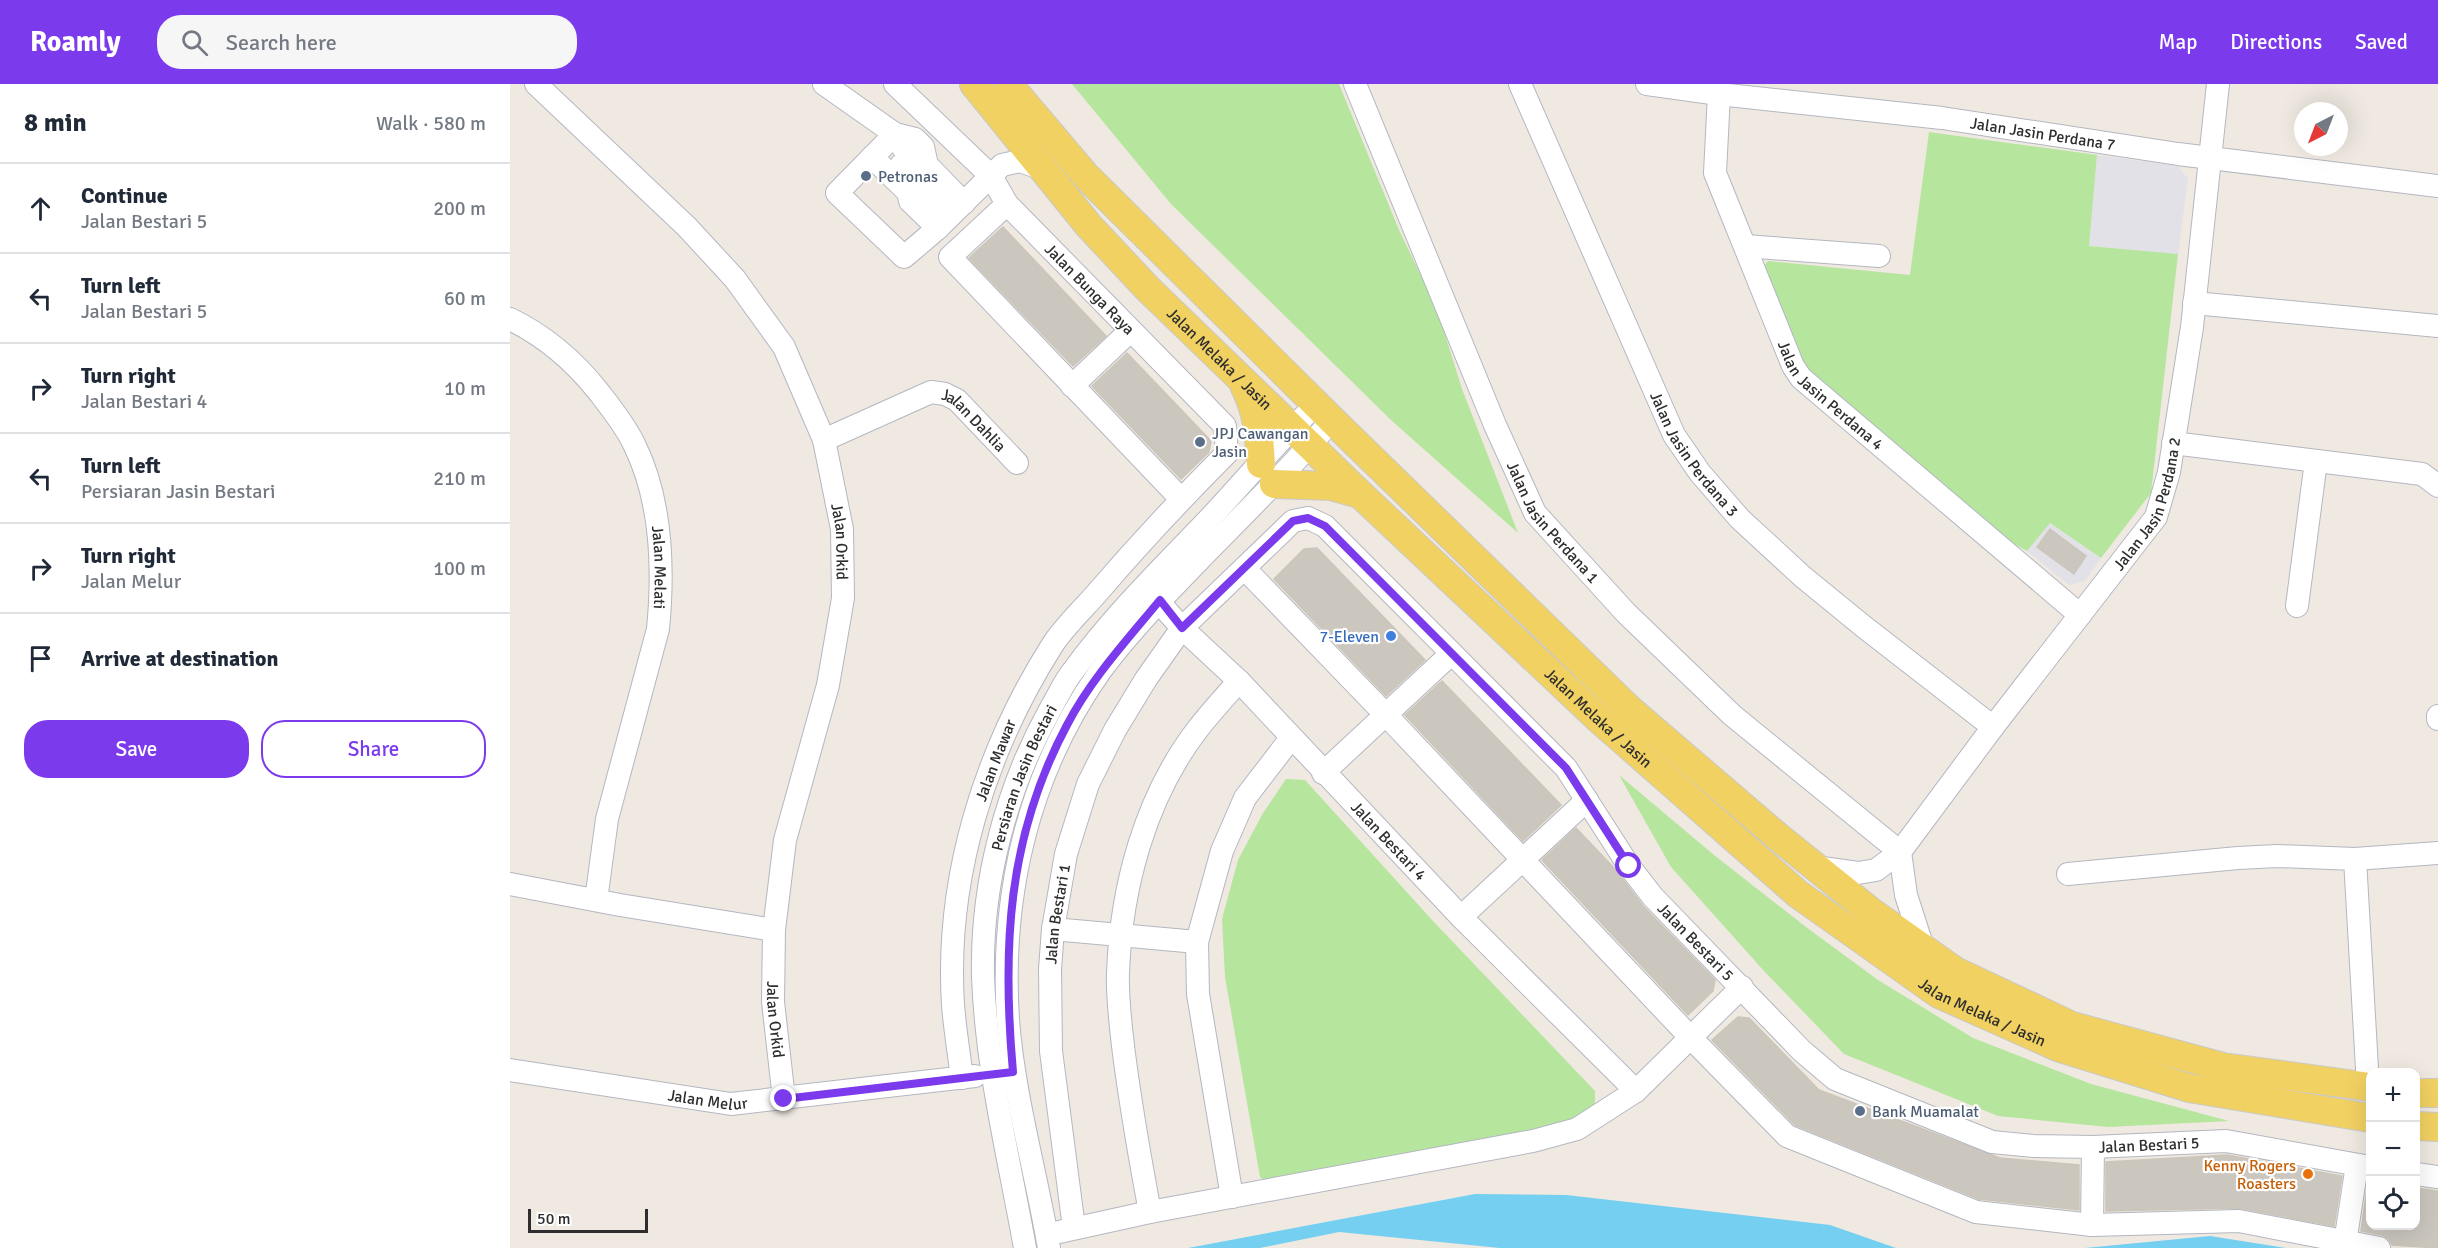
<!DOCTYPE html>
<html lang="en">
<head>
<meta charset="utf-8">
<style>
	:root { --surface:#fff; --page:#f6f6f7; --text:#1f2937; --muted:#747a83; --line:#e0e1e3; --accent:#7c3aed }
	body { margin:0; font-family:Signika,sans-serif; background:var(--page); color:var(--text) }
	.controls { position:absolute; right:18px; bottom:18px; display:grid; overflow:hidden; border-radius:12px; box-shadow:0 6px 24px #0002 }
	.controls button { width:54px; height:54px; display:grid; place-items:center; padding:0; border:0; border-bottom:2px solid var(--line); background:var(--surface); color:var(--text); font:30px sans-serif }
	.compass { position:absolute; left:1784px; top:18px; width:54px; height:54px; border-radius:50%; background:var(--surface); box-shadow:0 6px 24px #0002; rotate:222deg }
	.scale { position:absolute; left:18px; bottom:15px; width:120px; box-sizing:border-box; padding-left:6px; border:3px solid #2e2e2e; border-top:0; font-size:16px; line-height:21px; white-space:nowrap; color:#2e2e2e; -webkit-text-stroke:4px #fff; paint-order:stroke }
	.stop { position:absolute; width:18px; height:18px; margin:-14px; border:4px solid #7c3aed; border-radius:50%; background:#fff }
	.stop.end { background:#7c3aed; border-color:#fff; box-shadow:0 2px 6px #0008 }
	.list { margin:0; padding:0; list-style:none }
	h2 { display:flex; justify-content:space-between; align-items:center; height:78px; margin:0; padding:0 24px; font-size:26px }
	h2 small { font-size:20px; font-weight:400; color:var(--muted) }
	.list li { display:grid; grid-template-columns:39px 1fr auto; gap:18px; align-items:center; box-sizing:border-box; height:90px; padding:0 24px; border-top:2px solid var(--line) }
	.list b { display:block; font-size:22px; white-space:nowrap }
	.list p { margin:0; font-size:20px; white-space:nowrap; color:var(--muted) }
	.list em { font-size:20px; font-style:normal; color:var(--muted) }
	.actions { display:flex; gap:12px; padding:18px 24px }
	.actions a { flex:1; padding:14px 0; border:2px solid var(--accent); border-radius:24px; text-align:center; font-size:21px; color:var(--accent) }
	.actions .main { background:var(--accent); color:#fff }
	.icon { flex:none; width:33px; height:33px; fill:none; stroke:currentColor; stroke-width:2; stroke-linecap:round; stroke-linejoin:round }
	.map { position:relative; flex:none; width:1928px; height:1164px; overflow:hidden }
	header { display:flex; align-items:center; gap:36px; box-sizing:border-box; height:84px; padding:0 30px; background:var(--accent); color:#fff }
	header strong { font-size:28px }
	nav { display:flex; gap:33px; margin-inline-start:auto; font-size:21px }
	.search { width:420px; height:54px; background:var(--page); display:flex; align-items:center; gap:15px; box-sizing:border-box; padding:0 21px; border-radius:24px; color:var(--muted); font-size:22px }
	main { display:flex }
	aside { flex:1; background:var(--surface) }
	.map>svg:first-child { display:block }
</style>
</head>
<body>
<header>
<strong>Roamly</strong>
<div class="search"><svg class="icon" aria-label="search" viewBox="0 0 24 24"><circle cx="10" cy="10" r="6"/><path d="M15 15l6 6"/></svg>Search here</div>
<nav><a>Map</a><a>Directions</a><a>Saved</a></nav>
</header>
<main>
<aside>
<h2>8 min<small>Walk · 580 m</small></h2>
<ul class="list">
<li><svg class="icon" aria-label="ahead" viewBox="0 0 24 24"><path d="M12 20V5M6 11l6-6 6 6"/></svg><div><b>Continue</b><p>Jalan Bestari 5</p></div><em>200 m</em></li>
<li><svg class="icon" aria-label="left" viewBox="0 0 24 24"><path d="M17 20v-9H6M10 6l-5 5 5 5"/></svg><div><b>Turn left</b><p>Jalan Bestari 5</p></div><em>60 m</em></li>
<li><svg class="icon" aria-label="right" viewBox="0 0 24 24"><path d="M7 20v-9h11M14 6l5 5-5 5"/></svg><div><b>Turn right</b><p>Jalan Bestari 4</p></div><em>10 m</em></li>
<li><svg class="icon" aria-label="left" viewBox="0 0 24 24"><path d="M17 20v-9H6M10 6l-5 5 5 5"/></svg><div><b>Turn left</b><p>Persiaran Jasin Bestari</p></div><em>210 m</em></li>
<li><svg class="icon" aria-label="right" viewBox="0 0 24 24"><path d="M7 20v-9h11M14 6l5 5-5 5"/></svg><div><b>Turn right</b><p>Jalan Melur</p></div><em>100 m</em></li>
<li><svg class="icon" aria-label="arrive" viewBox="0 0 24 24"><path d="M6 21V4h12l-3 4 3 4H6"/></svg><div><b>Arrive at destination</b></div></li>
</ul>
<div class="actions"><a class="main">Save</a><a>Share</a></div>
</aside>
<div class="map">
<svg width="1928" height="1164" viewBox="0 0 1928 1164">
	<rect width="100%" height="100%" fill="#efe9e1"/>
	<path fill="#e3e1e8" d="M1587 71 1668 82 1678 95 1668 170 1579 162Z
		M1539 439 1591 474 1575 497 1559 501 1517 467Z"/>
	<path fill="#b6e59e" d="M562 0H829L889 146 927 225 952 305 1008 449 881 336 661 120Z
		M1419 48 1587 71 1579 162 1668 170 1641 409 1591 474 1540 439 1517 467 1497 456 1392 373 1291 278 1251 185 1258 177 1400 191Z
		M1109 691 1204 771 1296 843 1368 896 1463 954 1581 1000 1719 1037 1598 1043 1488 1032 1334 970 1254 887 1161 783Z
		M776 695 795 696 923 837 1085 1007V1022L1067 1038 968 1056 761 1100 750 1093 715 893 712 835 728 776 753 729Z"/>
	<path fill="#75cff0" d="M965 1110 1056 1111 1320 1141 1386 1164H990L829 1148 750 1164H678Z
		M1700 1152 1776 1164H1575Z"/>
	<path fill="#cbc7bf" stroke="#cbc5ba" stroke-width="1.5" d="M493 143 596 252 563 282 459 174Z
		M617 269 701 357 699 368 671 395 582 302Z
		M1540 445 1576 472 1564 490 1527 463Z
		M807 464 915 576 876 612 764 495 794 465Z
		M932 597 1051 721 1013 757 895 631Z
		M1066 744 1105 785 1133 822 1205 896 1203 907 1178 931 1032 776Z
		M1228 933 1239 934 1309 1006 1490 1074 1569 1081V1126L1469 1115 1285 1041 1202 956Z
		M1717 1071 1832 1092 1824 1142 1729 1124 1596 1127V1078Z
		M1858 1098H1860V1142H1905V1104L1928 1107V1164L1882 1161 1878 1154 1872 1151 1851 1147Z"/>
	<g fill="none" stroke-linecap="round" stroke-linejoin="round">
		<g stroke="#b4b7c1" stroke-width="24">
			<g id="minor">
				<path id="s1" d="M26 0 177 143 225 195 274 263 314 356 332 445 333 514 318 601 275 756 264 846 263 918 274 1015"/>
				<path d="M314 0 385 50 405 55 413 63 417 81 454 119"/>
				<path id="s2" d="M385 0 481 92 497 120 715 342 717 369C672 414 629 460 587 509 573 525 555 542 543 560 475 667 435 794 443 921 445 946 449 970 452 994"/>
				<path id="s3" d="M845 0 985 341 1025 429 1116 529 1222 631 1390 768"/>
				<path id="s4" d="M1010 0 1164 351 1190 389 1230 435 1293 493 1353 542 1483 643"/>
				<path id="s5" d="M1137 0 1209 10 1432 34 1668 70 1928 102"/>
				<path id="s6" d="M1209 10 1205 89 1283 282 1291 294 1570 531"/>
				<path d="M362 73 398 108 400 117 428 144"/>
				<path d="M391 81 442 130"/>
				<path d="M417 81C399 74 393 66 385 50L327 109 394 173 428 144 492 81 510 77 533 85"/>
				<path d="M497 120 440 173 671 415"/>
				<path d="M1235 162 1369 172"/>
				<path d="M1684 219 1928 242"/>
				<path id="s7" d="M0 235C35 252 64 277 88 307 101 324 115 341 124 360 152 416 154 483 148 545L97 735 86 816"/>
				<path d="M562 302 620 247"/>
				<path id="s8" d="M314 356 421 308 435 310 447 316 507 379"/>
				<path d="M1663 359 1912 390 1928 402"/>
				<path d="M735 485 876 631 1180 953 1277 1052 1466 1128 1582 1141 1729 1137 1869 1164"/>
				<path id="s9" d="M640 508 672 544 729 597 951 833 1126 1007"/>
				<path d="M1787 522 1806 377"/>
				<path d="M1928 632V635"/>
				<path d="M813 689 941 570"/>
				<path d="M1390 768 1396 811 1414 867"/>
				<path d="M1845 775 1858 1002"/>
				<path id="s10" d="M1305 783 1348 789 1366 786 1390 768 1483 643 1646 433 1659 388 1682 243 1708 0"/>
				<path d="M1558 790 1728 774 1767 772 1845 775 1928 769"/>
				<path d="M0 800 110 821 264 846"/>
				<path d="M951 833 1077 716"/>
				<path d="M543 845 687 858"/>
				<path id="s11" d="M0 986 221 1020 465 992"/>
				<path d="M1906 1090 1928 1093"/>
				<path d="M722 1113 688 910 687 858 712 767 735 714 781 654"/>
				<path d="M640 1128C630 1075 621 1023 614 970 611 944 607 916 608 889 611 804 635 714 687 646 700 629 715 613 729 597"/>
				<path d="M1582 1141 1583 1063"/>
				<path id="s12" d="M564 1144 541 967 540 885 543 845 556 770 578 700 605 646 636 595 672 544 783 437 798 434 815 442 1056 684 1119 782 1143 813 1292 967 1325 995 1482 1058 1524 1062 1583 1063 1716 1057 1860 1083"/>
				<path d="M549 1148 640 1128 1023 1057 1067 1045 1126 1007 1232 903"/>
				<path d="M1835 1159 1847 1081"/>
				<path id="s13" d="M515 1164C499 1074 476 983 473 892 471 800 496 704 541 624 548 612 554 598 563 587 603 532 652 484 698 436 734 398 769 355 807 320"/>
				<path d="M539 1164C526 1088 504 1013 498 936 490 811 518 689 591 586 621 546 657 509 692 473 736 428 781 384 822 336"/>
			</g>
		</g>
		<g stroke="#c9c9c9" stroke-width="30">
			<g id="major">
				<path id="s14" d="M464 0 579 142 638 205 850 410 1091 637 1288 810 1429 910 1550 964 1679 1004 1860 1034"/>
				<path d="M498 0 576 92 822 336 1119 625 1267 752 1360 827 1445 887 1562 942 1713 983 1860 1003"/>
				<path d="M734 301C748 330 749 349 751 380"/>
				<path d="M764 400 821 402 850 410"/>
				<path d="M1906 1009H1928"/>
				<path d="M1906 1042 1928 1043"/>
			</g>
		</g>
		<use href="#minor" stroke="#fff" stroke-width="22"/>
		<use href="#major" stroke="#f2d163" stroke-width="28"/>
	</g>
	<g fill="none" stroke-linecap="round" stroke-linejoin="round">
		<path stroke="#7c3aed" stroke-width="8" d="M274 1015 503 988C492 865 497 753 557 641 581 595 617 556 650 516L672 544 783 437 798 434 815 442 1056 684 1119 782"/>
	</g>
	<g fill="#5c6f8a" stroke="#fff" stroke-width="2">
		<circle cx="356" cy="92" r="6"/>
		<circle cx="690" cy="358" r="6"/>
		<circle cx="1350" cy="1027" r="6"/>
	</g>
	<circle fill="#3f7fe0" stroke="#fff" stroke-width="2" cx="881" cy="552" r="6"/>
	<circle fill="#e8710a" stroke="#fff" stroke-width="2" cx="1798" cy="1090" r="6"/>
	<g text-anchor="middle" stroke-width="4.5" stroke-linejoin="round" paint-order="stroke">
		<g font-size="16" fill="#2e2e2e" stroke="#fff">
			<text dy="6" stroke="none"><textPath href="#s5" startOffset="399">Jalan Jasin Perdana 7</textPath></text>
			<text dy="6" stroke="none"><textPath href="#s2" startOffset="284">Jalan Bunga Raya</textPath></text>
			<text dy="6" stroke="none"><textPath href="#s14" startOffset="369">Jalan Melaka / Jasin</textPath></text>
			<text dy="6" stroke="none"><textPath href="#s6" startOffset="334">Jalan Jasin Perdana 4</textPath></text>
			<text dy="6" stroke="none"><textPath href="#s8" startOffset="170">Jalan Dahlia</textPath></text>
			<text dy="6" stroke="none"><textPath href="#s4" startOffset="410">Jalan Jasin Perdana 3</textPath></text>
			<text dy="6" stroke="none"><textPath href="#s10" startOffset="522">Jalan Jasin Perdana 2</textPath></text>
			<text dy="6" stroke="none"><textPath href="#s3" startOffset="483">Jalan Jasin Perdana 1</textPath></text>
			<text dy="6" stroke="none"><textPath href="#s1" startOffset="567">Jalan Orkid</textPath></text>
			<text dy="6" stroke="none"><textPath href="#s7" startOffset="306">Jalan Melati</textPath></text>
			<text dy="6" stroke="none"><textPath href="#s14" startOffset="891">Jalan Melaka / Jasin</textPath></text>
			<text transform="translate(485 676) rotate(-69)" y="6">Jalan Mawar</text>
			<text dy="6" stroke="none"><textPath href="#s13" startOffset="480">Persiaran Jasin Bestari</textPath></text>
			<text dy="6" stroke="none"><textPath href="#s9" startOffset="345">Jalan Bestari 4</textPath></text>
			<text dy="6" stroke="none"><textPath href="#s12" startOffset="316">Jalan Bestari 1</textPath></text>
			<text dy="6" stroke="none"><textPath href="#s12" startOffset="1380">Jalan Bestari 5</textPath></text>
			<text dy="6" stroke="none"><textPath href="#s14" startOffset="1377">Jalan Melaka / Jasin</textPath></text>
			<text dy="6" stroke="none"><textPath href="#s1" startOffset="1053">Jalan Orkid</textPath></text>
			<text dy="6" stroke="none"><textPath href="#s11" startOffset="200">Jalan Melur</textPath></text>
			<text dy="6" stroke="none"><textPath href="#s12" startOffset="1902">Jalan Bestari 5</textPath></text>
		</g>
		<g font-size="16" fill="#4e5e75" stroke="#fff" text-anchor="start">
			<text x="368" y="98">Petronas</text>
			<text x="702" y="355">JPJ Cawangan<tspan x="702" dy="18">Jasin</tspan></text>
			<text x="1362" y="1033">Bank Muamalat</text>
		</g>
		<g font-size="16" fill="#366cbe" stroke="#fff" text-anchor="end">
			<text x="869" y="558">7-Eleven</text>
		</g>
		<g font-size="16" fill="#c56008" stroke="#fff" text-anchor="end">
			<text x="1786" y="1087">Kenny Rogers<tspan x="1786" dy="18">Roasters</tspan></text>
		</g>
	</g>
</svg>
<div class="controls">
<button>+</button>
<button>−</button>
<button><svg class="icon" aria-label="locate" viewBox="0 0 24 24"><circle cx="12" cy="12" r="6"/><path d="M12 2v4M12 18v4M2 12h4M18 12h4"/></svg></button>
</div>
<svg class="compass" viewBox="-18 -18 36 36"><path d="M0-13l5 13h-10z" fill="#e53935"/><path d="M0 13l5-13h-10z" fill="#747a83"/></svg>
<div class="scale">50 m</div>
<div class="stop" style="left:1119px;top:782px"></div>
<div class="stop end" style="left:274px;top:1015px"></div>
</div>
</main>
</body>
</html>
